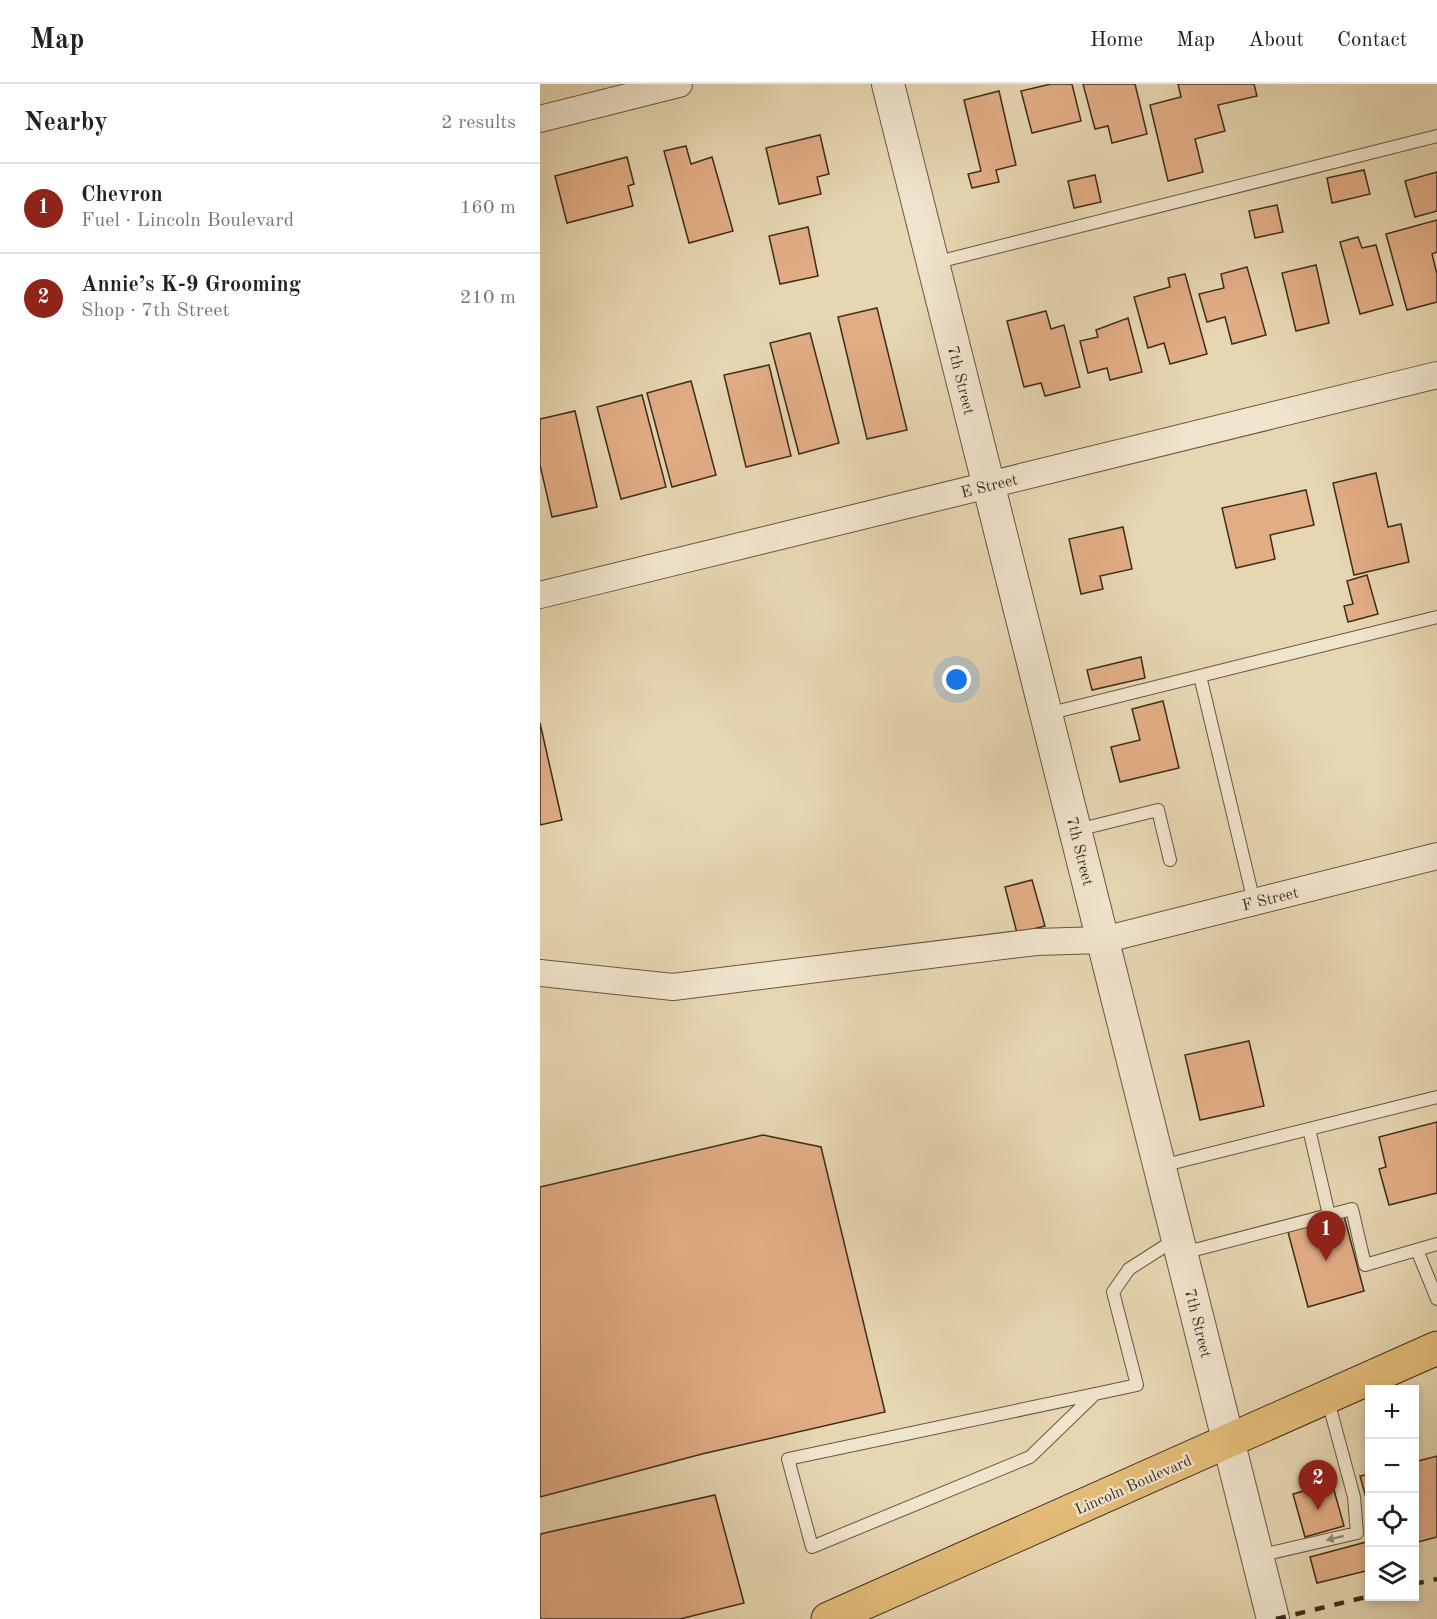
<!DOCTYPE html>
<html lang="en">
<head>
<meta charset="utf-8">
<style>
	:root { --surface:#fff; --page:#f6f6f6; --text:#222; --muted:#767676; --line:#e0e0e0; --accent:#8f2418 }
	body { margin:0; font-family:"Old Standard TT",serif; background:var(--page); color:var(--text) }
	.controls { position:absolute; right:18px; bottom:18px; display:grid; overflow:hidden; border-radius:0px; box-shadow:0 3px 9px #0003 }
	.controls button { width:54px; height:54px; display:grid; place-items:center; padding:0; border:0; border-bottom:2px solid var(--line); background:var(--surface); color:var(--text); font:30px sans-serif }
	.you { position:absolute; left:417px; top:596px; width:21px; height:21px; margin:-15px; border:4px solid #fff; border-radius:50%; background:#1a73e8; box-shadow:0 0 0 9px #1a73e833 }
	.badge { display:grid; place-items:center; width:39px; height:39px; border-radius:50%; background:var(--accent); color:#fff; font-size:20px; font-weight:700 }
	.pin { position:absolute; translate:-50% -50px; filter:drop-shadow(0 2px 3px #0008) }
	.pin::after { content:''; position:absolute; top:32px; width:21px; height:18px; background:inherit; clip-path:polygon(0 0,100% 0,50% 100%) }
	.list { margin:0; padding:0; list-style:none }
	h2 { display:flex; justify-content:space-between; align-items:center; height:78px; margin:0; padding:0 24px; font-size:26px }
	h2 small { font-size:20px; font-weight:400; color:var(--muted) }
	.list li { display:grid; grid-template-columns:39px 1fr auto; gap:18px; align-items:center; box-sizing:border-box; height:90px; padding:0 24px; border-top:2px solid var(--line) }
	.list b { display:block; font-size:22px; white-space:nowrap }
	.list p { margin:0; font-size:20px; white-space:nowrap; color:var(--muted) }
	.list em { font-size:20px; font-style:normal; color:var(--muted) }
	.icon { flex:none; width:33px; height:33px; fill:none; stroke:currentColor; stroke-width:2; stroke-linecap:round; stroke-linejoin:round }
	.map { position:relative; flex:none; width:897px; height:1535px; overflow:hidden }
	header { display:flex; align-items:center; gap:36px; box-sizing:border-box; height:84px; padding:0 30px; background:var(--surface); border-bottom:2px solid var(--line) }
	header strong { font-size:28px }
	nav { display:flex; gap:33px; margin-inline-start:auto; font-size:21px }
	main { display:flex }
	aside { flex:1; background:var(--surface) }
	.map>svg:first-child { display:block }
</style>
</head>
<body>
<header>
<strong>Map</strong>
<nav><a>Home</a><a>Map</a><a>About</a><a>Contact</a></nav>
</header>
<main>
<aside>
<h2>Nearby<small>2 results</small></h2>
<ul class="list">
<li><span class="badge">1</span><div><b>Chevron</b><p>Fuel · Lincoln Boulevard</p></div><em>160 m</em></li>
<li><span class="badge">2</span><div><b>Annie’s K-9 Grooming</b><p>Shop · 7th Street</p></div><em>210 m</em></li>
</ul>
</aside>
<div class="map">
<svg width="897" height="1535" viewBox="0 0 897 1535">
	<rect width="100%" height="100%" fill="#e6d6b1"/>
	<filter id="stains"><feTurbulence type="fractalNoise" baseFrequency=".00333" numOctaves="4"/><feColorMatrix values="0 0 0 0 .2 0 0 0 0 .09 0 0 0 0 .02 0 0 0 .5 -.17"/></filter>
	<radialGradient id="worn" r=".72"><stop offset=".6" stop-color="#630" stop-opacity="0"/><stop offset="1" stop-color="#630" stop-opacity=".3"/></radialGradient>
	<path fill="#e2ad85" stroke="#3e2d1c" stroke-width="1.5" d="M511 0H532L541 37 492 49 481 7Z
		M543 0H595L607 50 572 59 568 42 555 45Z
		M638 0H714L717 12 678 21 685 47 655 55 663 88 628 97 610 21 641 13Z
		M459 7 476 81 456 86 459 98 432 104 428 90 441 87 424 16Z
		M280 51 289 90 277 93 281 110 239 120 226 64Z
		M146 62 151 80 172 73 193 147 149 159 124 67Z
		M87 73 94 100 88 102 93 122 27 139 15 92Z
		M824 86 830 110 792 119 787 94Z
		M897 88V127L875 133 865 97Z
		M555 91 561 118 534 124 528 97Z
		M737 121 743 148 715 154 709 127Z
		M897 136V168L892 170 897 190V218L867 226 846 150Z
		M268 143 278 192 240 200 229 152Z
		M818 153 822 164 836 161 853 221 820 230 800 158Z
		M776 181 789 239 756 247 742 189Z
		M707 183 726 251 692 260 685 233 667 238 659 210 684 204 681 190Z
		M645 190 667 270 630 280 624 259 608 264 594 213 630 203 628 194Z
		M337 224 367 346 327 355 298 233Z
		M506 227 511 245 524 241 540 303 505 312 501 299 484 303 467 237Z
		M588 234 602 288 570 296 567 284 548 289 540 257 558 253 556 246Z
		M270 249 299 359 259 370 230 259Z
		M229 281 251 372 206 383 184 291Z
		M151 297 176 391 132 403 107 309Z
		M102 311 126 403 81 415 57 323Z
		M35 327 57 423 12 433 0 381V335Z
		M836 389 848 443 861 440 869 478 814 491 793 399Z
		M766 406 774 441 730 451 735 475 696 484 682 424Z
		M583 443 592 485 560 492 563 505 541 510 529 455Z
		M827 491 838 530 808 538 804 522 813 520 807 497Z
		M601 573 605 594 552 606 547 586Z
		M623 617 639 684 580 698 571 663 600 656 592 625Z
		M0 639 22 736 0 741Z
		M492 796 505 842 477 849 465 803Z
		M709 957 724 1022 660 1036 645 971Z
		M897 1038V1109L849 1121 839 1085 846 1083 839 1053Z
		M223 1051 281 1063 345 1328 162 1370 0 1413V1103Z
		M804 1132 824 1207 768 1223 748 1148Z
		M897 1372V1453L874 1459V1378Z
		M830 1390V1428L820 1392Z
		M792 1399 804 1442 765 1453 753 1410Z
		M175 1411 204 1519 140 1535H0V1450Z
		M830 1457V1486L777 1499 770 1473Z"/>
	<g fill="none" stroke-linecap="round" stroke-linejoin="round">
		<g stroke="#685741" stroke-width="14">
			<path id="service" d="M394 179 897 52
				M660 592 714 818
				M507 630 897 533
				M537 746 618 726 630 776
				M769 1045 789 1131
				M621 1082 897 1013
				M877 1166 897 1215
				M643 1169 812 1125 825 1181 897 1160
				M555 1310 490 1373 272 1463 248 1375 555 1310 597 1301 573 1208 589 1185 636 1155
				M718 1472 817 1449 814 1413 787 1313"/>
		</g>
		<g stroke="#685741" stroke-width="28">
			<path id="minor" d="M0 35 139 0
				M0 511 897 291
				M0 889 133 903 496 858 563 856 897 772"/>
		</g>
		<g stroke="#685741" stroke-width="34">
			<path id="tertiary" d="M348 0 733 1535"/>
		</g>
		<g stroke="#3e2d1c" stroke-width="35">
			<path id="primary" d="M288 1535 897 1264"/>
		</g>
		<use href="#service" stroke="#efe4cc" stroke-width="12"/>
		<use href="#minor" stroke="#efe4cc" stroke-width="26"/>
		<use href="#tertiary" stroke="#efe4cc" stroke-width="32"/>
		<use href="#primary" stroke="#e3bb78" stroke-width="33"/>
		<path stroke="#3e2d1c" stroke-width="4.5" stroke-dasharray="10 10" stroke-linecap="butt" d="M874 1500 897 1495
			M736 1535 830 1512"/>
	</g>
	<defs><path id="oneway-solid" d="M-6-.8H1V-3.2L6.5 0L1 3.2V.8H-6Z" transform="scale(1.5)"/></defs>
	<use fill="#968874" href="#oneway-solid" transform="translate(795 1454) rotate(167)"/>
	<g text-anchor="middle" stroke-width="4.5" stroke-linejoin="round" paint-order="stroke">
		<g font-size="16" fill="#3e2d1c" stroke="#efe4cc">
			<text transform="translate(422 296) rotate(76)" y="6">7th Street</text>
			<text transform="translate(449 401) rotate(-14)" y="6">E Street</text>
			<text transform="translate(541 767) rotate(76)" y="6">7th Street</text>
			<text transform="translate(730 814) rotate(-14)" y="6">F Street</text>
			<text transform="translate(659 1239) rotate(76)" y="6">7th Street</text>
			<text transform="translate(593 1400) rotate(-24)" y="6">Lincoln Boulevard</text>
		</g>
	</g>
	<rect width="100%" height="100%" filter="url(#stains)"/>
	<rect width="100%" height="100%" fill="url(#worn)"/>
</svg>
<div class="controls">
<button>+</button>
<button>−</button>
<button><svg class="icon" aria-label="locate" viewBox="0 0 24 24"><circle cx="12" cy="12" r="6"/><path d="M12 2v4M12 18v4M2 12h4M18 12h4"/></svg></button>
<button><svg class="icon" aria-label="layers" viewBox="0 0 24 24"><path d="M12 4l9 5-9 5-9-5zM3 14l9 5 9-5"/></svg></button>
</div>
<div class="you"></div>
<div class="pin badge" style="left:786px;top:1177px">1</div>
<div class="pin badge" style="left:778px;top:1426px">2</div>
</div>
</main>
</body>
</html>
